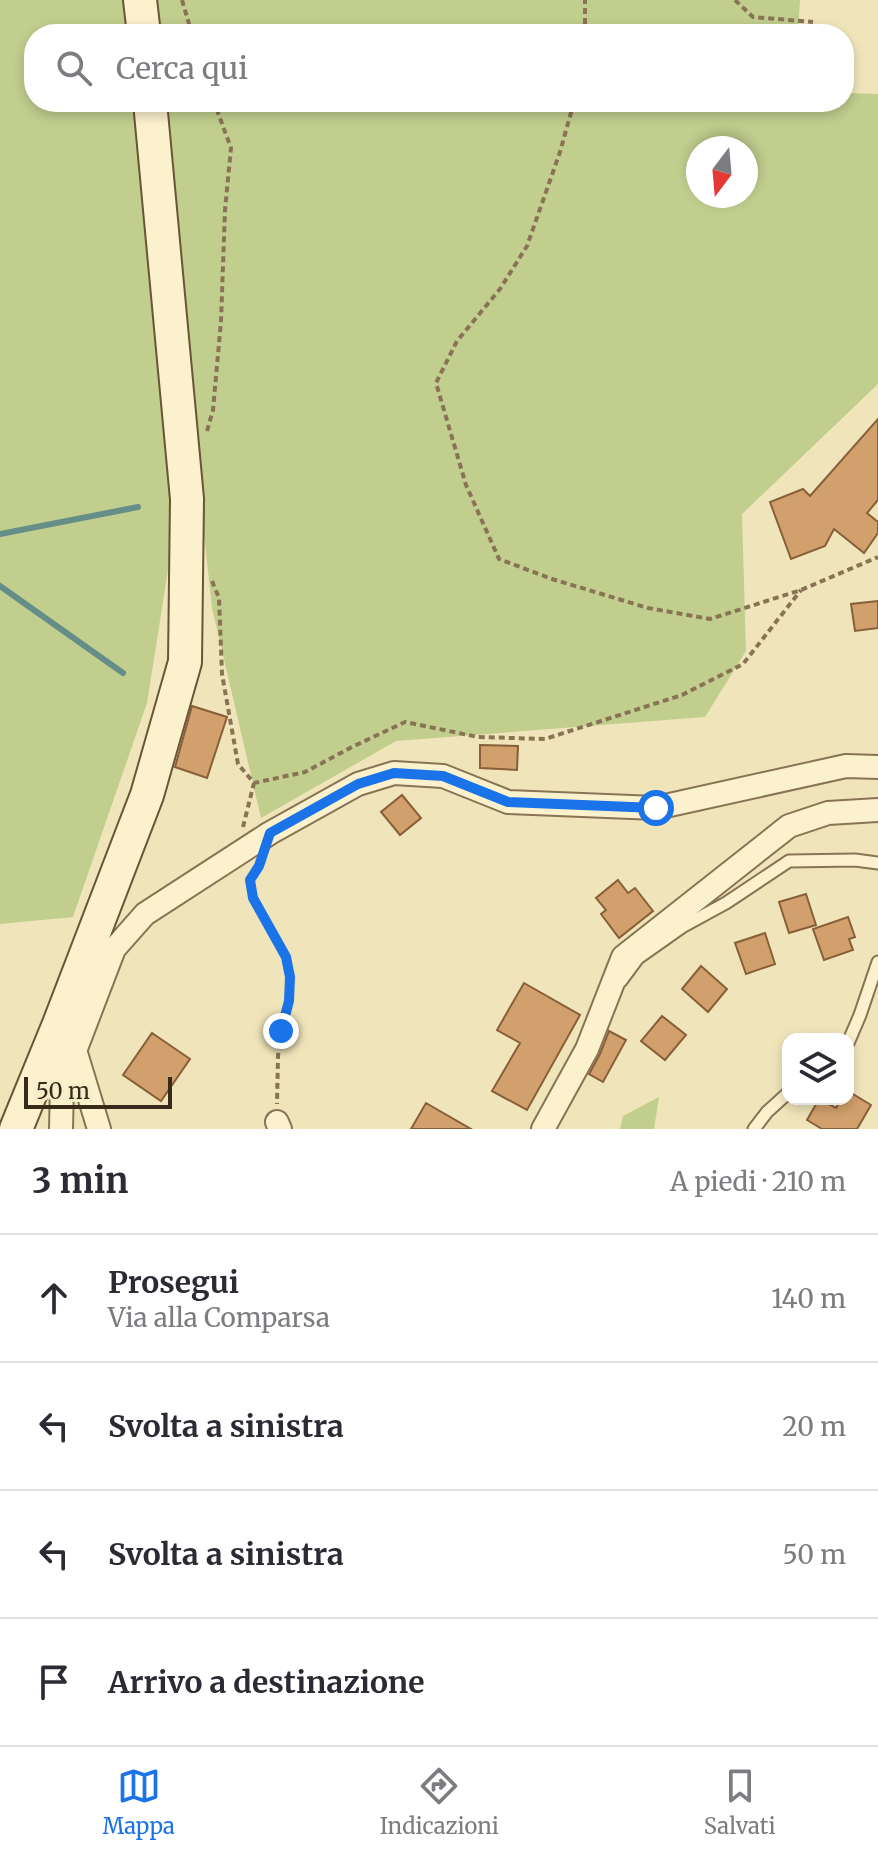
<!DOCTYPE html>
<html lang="it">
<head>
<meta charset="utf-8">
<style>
	:root { --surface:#fff; --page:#f2f2f3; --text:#2b2b33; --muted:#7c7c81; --line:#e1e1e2; --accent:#1a73e8 }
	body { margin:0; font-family:Merriweather,serif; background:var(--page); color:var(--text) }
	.controls { position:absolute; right:24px; bottom:24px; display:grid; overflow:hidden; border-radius:16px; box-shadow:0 4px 12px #0003 }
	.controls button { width:72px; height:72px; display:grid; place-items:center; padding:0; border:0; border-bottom:2px solid var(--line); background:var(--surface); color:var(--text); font:40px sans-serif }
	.compass { position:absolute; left:686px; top:136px; width:72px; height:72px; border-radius:50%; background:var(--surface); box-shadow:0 4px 12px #0003; rotate:196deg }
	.scale { position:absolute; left:24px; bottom:20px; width:148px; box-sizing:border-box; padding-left:8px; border:4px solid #362a1a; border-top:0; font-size:22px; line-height:28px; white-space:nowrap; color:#362a1a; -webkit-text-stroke:6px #f7eeca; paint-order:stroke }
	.stop { position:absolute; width:24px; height:24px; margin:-18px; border:6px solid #1a73e8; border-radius:50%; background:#fff }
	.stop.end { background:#1a73e8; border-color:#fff; box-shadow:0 2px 8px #0008 }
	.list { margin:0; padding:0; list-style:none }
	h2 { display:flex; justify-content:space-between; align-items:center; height:104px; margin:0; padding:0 32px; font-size:34px }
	h2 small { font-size:26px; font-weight:400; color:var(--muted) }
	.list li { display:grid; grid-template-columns:52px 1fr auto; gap:24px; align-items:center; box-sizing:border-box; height:128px; padding:0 32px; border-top:2px solid var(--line) }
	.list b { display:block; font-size:30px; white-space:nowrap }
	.list p { margin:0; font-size:26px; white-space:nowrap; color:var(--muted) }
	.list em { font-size:26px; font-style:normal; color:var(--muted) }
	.icon { flex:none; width:44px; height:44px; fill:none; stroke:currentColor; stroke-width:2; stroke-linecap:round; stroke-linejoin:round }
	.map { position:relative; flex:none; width:878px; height:1129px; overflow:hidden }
	.search { position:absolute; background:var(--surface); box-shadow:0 4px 12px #0003; left:24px; right:24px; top:24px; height:88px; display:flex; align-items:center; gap:20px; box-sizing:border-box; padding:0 28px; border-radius:32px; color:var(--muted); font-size:30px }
	.sheet { height:616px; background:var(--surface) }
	nav { display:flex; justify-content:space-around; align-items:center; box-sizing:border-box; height:112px; border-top:2px solid var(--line); background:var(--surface); font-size:22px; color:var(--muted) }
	nav a { display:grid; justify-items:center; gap:4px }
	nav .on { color:var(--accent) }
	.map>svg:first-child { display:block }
</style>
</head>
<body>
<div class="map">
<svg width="878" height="1129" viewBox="0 0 878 1129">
	<rect width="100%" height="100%" fill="#f0e5ba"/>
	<path fill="#c1ce8e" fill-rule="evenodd" d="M0 0H128L131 34H34V102H137L175 526 147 703 73 917 0 924Z
		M153 0H800L798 34H156Z
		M844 93 878 94V384L742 514 746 651 705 717 396 741 261 818 212 608 200 498 163 102H844ZM698 148H746V196H698Z
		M659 1097 654 1129H620L623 1116Z"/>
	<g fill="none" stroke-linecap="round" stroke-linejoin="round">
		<path stroke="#668e88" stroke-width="6" d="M0 534 138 507
			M0 586 123 673"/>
	</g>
	<path fill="#d1a06d" stroke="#885f38" stroke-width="2" d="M878 419V500L867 513 878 522V533L864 553 834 529 825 546 791 559 770 502 803 489 810 496Z
		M878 601V628L855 631 851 604Z
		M192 706 227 717 207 778 175 767Z
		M480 745 518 746 517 770 480 768Z
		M402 795 421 818 400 835 381 812Z
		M618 880 628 893 635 888 653 911 619 938 601 914 606 910 596 898Z
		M806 894 816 925 789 933 779 902Z
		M848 917 855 937 849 939 853 950 824 960 813 929Z
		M765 933 775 964 746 974 735 943Z
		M701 966 727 989 708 1012 682 989Z
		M524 983 580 1015 527 1110 492 1091 520 1043 497 1030Z
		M662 1016 686 1035 665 1060 641 1041Z
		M609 1031 626 1040 603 1082 589 1074 600 1054Z
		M152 1033 190 1059 161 1101 123 1075Z
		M848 1091 871 1105 857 1129H822L807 1120 819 1099 836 1108 841 1099H848Z
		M426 1103 471 1129H411Z"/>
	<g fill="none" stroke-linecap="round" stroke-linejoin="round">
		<g stroke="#887454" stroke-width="15">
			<path id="lane" d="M621 981 638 958 682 927 726 903 789 861 855 860 878 863
				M848 1043 860 1015 878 962
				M754 1129 767 1112 788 1093"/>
		</g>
		<g stroke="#887454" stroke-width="26">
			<path id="street" d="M75 1050 99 1129
				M277 1122 280 1129
				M61 1129 62 1085 114 949 145 914 270 833 358 784 394 773 443 776 508 802 656 808 846 766 878 767
				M543 1129 587 1049 623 957 789 826 828 813 878 810"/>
		</g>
		<g stroke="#695537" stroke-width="36">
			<path id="secondary" d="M140 0 144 34
				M16 1129 59 1024 147 795 185 662 187 499 150 102"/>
		</g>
		<path stroke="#887454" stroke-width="4" stroke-dasharray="6 4" stroke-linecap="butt" d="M182 0 192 34
			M735 0 753 17 813 22
			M585 34V0
			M574 102 560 152 527 246 500 289 457 341 436 383 466 485 499 559 552 579 648 608 710 619 801 590 878 557
			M207 431 213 410 221 321 225 210 231 148 214 102
			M212 581 219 598 222 674 238 764 254 783 305 772 352 747 405 722 478 737 545 739 682 695 743 664 801 590
			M243 827 254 783
			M259 866 250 880 253 898 286 957 290 977 289 1001 281 1031 278 1056 277 1104"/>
		<use href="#lane" stroke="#fbf1cd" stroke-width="11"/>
		<use href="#street" stroke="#fbf1cd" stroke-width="22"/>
		<use href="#secondary" stroke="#fbf1cd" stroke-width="32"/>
	</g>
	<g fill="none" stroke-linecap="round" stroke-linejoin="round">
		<path stroke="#1a73e8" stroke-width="10" d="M281 1031 289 1001 290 977 286 957 253 898 250 880 259 866 270 833 358 784 394 773 443 776 508 802 656 808"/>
	</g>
</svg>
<div class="controls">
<button><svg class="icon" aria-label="layers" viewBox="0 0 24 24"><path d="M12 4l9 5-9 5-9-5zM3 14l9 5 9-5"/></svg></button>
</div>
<svg class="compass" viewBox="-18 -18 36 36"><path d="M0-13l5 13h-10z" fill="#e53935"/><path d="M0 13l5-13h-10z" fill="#7c7c81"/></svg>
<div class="scale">50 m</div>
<div class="stop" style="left:656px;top:808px"></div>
<div class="stop end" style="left:281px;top:1031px"></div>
<div class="search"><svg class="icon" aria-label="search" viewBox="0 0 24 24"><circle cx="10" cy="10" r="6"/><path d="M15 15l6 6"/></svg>Cerca qui</div>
</div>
<section class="sheet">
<h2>3 min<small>A piedi · 210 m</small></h2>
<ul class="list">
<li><svg class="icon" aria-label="ahead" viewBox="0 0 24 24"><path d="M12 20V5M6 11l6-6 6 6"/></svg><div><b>Prosegui</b><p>Via alla Comparsa</p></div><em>140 m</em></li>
<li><svg class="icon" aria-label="left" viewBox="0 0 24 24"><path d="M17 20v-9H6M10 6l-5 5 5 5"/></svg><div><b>Svolta a sinistra</b></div><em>20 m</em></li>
<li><svg class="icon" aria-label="left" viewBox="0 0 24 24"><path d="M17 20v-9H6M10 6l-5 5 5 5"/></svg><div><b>Svolta a sinistra</b></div><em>50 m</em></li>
<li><svg class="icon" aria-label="arrive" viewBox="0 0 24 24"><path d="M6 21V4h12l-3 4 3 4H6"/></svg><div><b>Arrivo a destinazione</b></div></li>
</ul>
</section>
<nav>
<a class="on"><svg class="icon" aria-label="map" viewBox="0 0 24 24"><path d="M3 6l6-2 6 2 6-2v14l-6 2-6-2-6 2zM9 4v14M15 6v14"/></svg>Mappa</a>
<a><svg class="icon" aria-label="directions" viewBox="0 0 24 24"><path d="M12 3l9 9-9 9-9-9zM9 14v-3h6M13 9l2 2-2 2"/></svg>Indicazioni</a>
<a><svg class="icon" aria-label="saved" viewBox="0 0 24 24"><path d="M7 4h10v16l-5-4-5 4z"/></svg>Salvati</a>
</nav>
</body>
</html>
